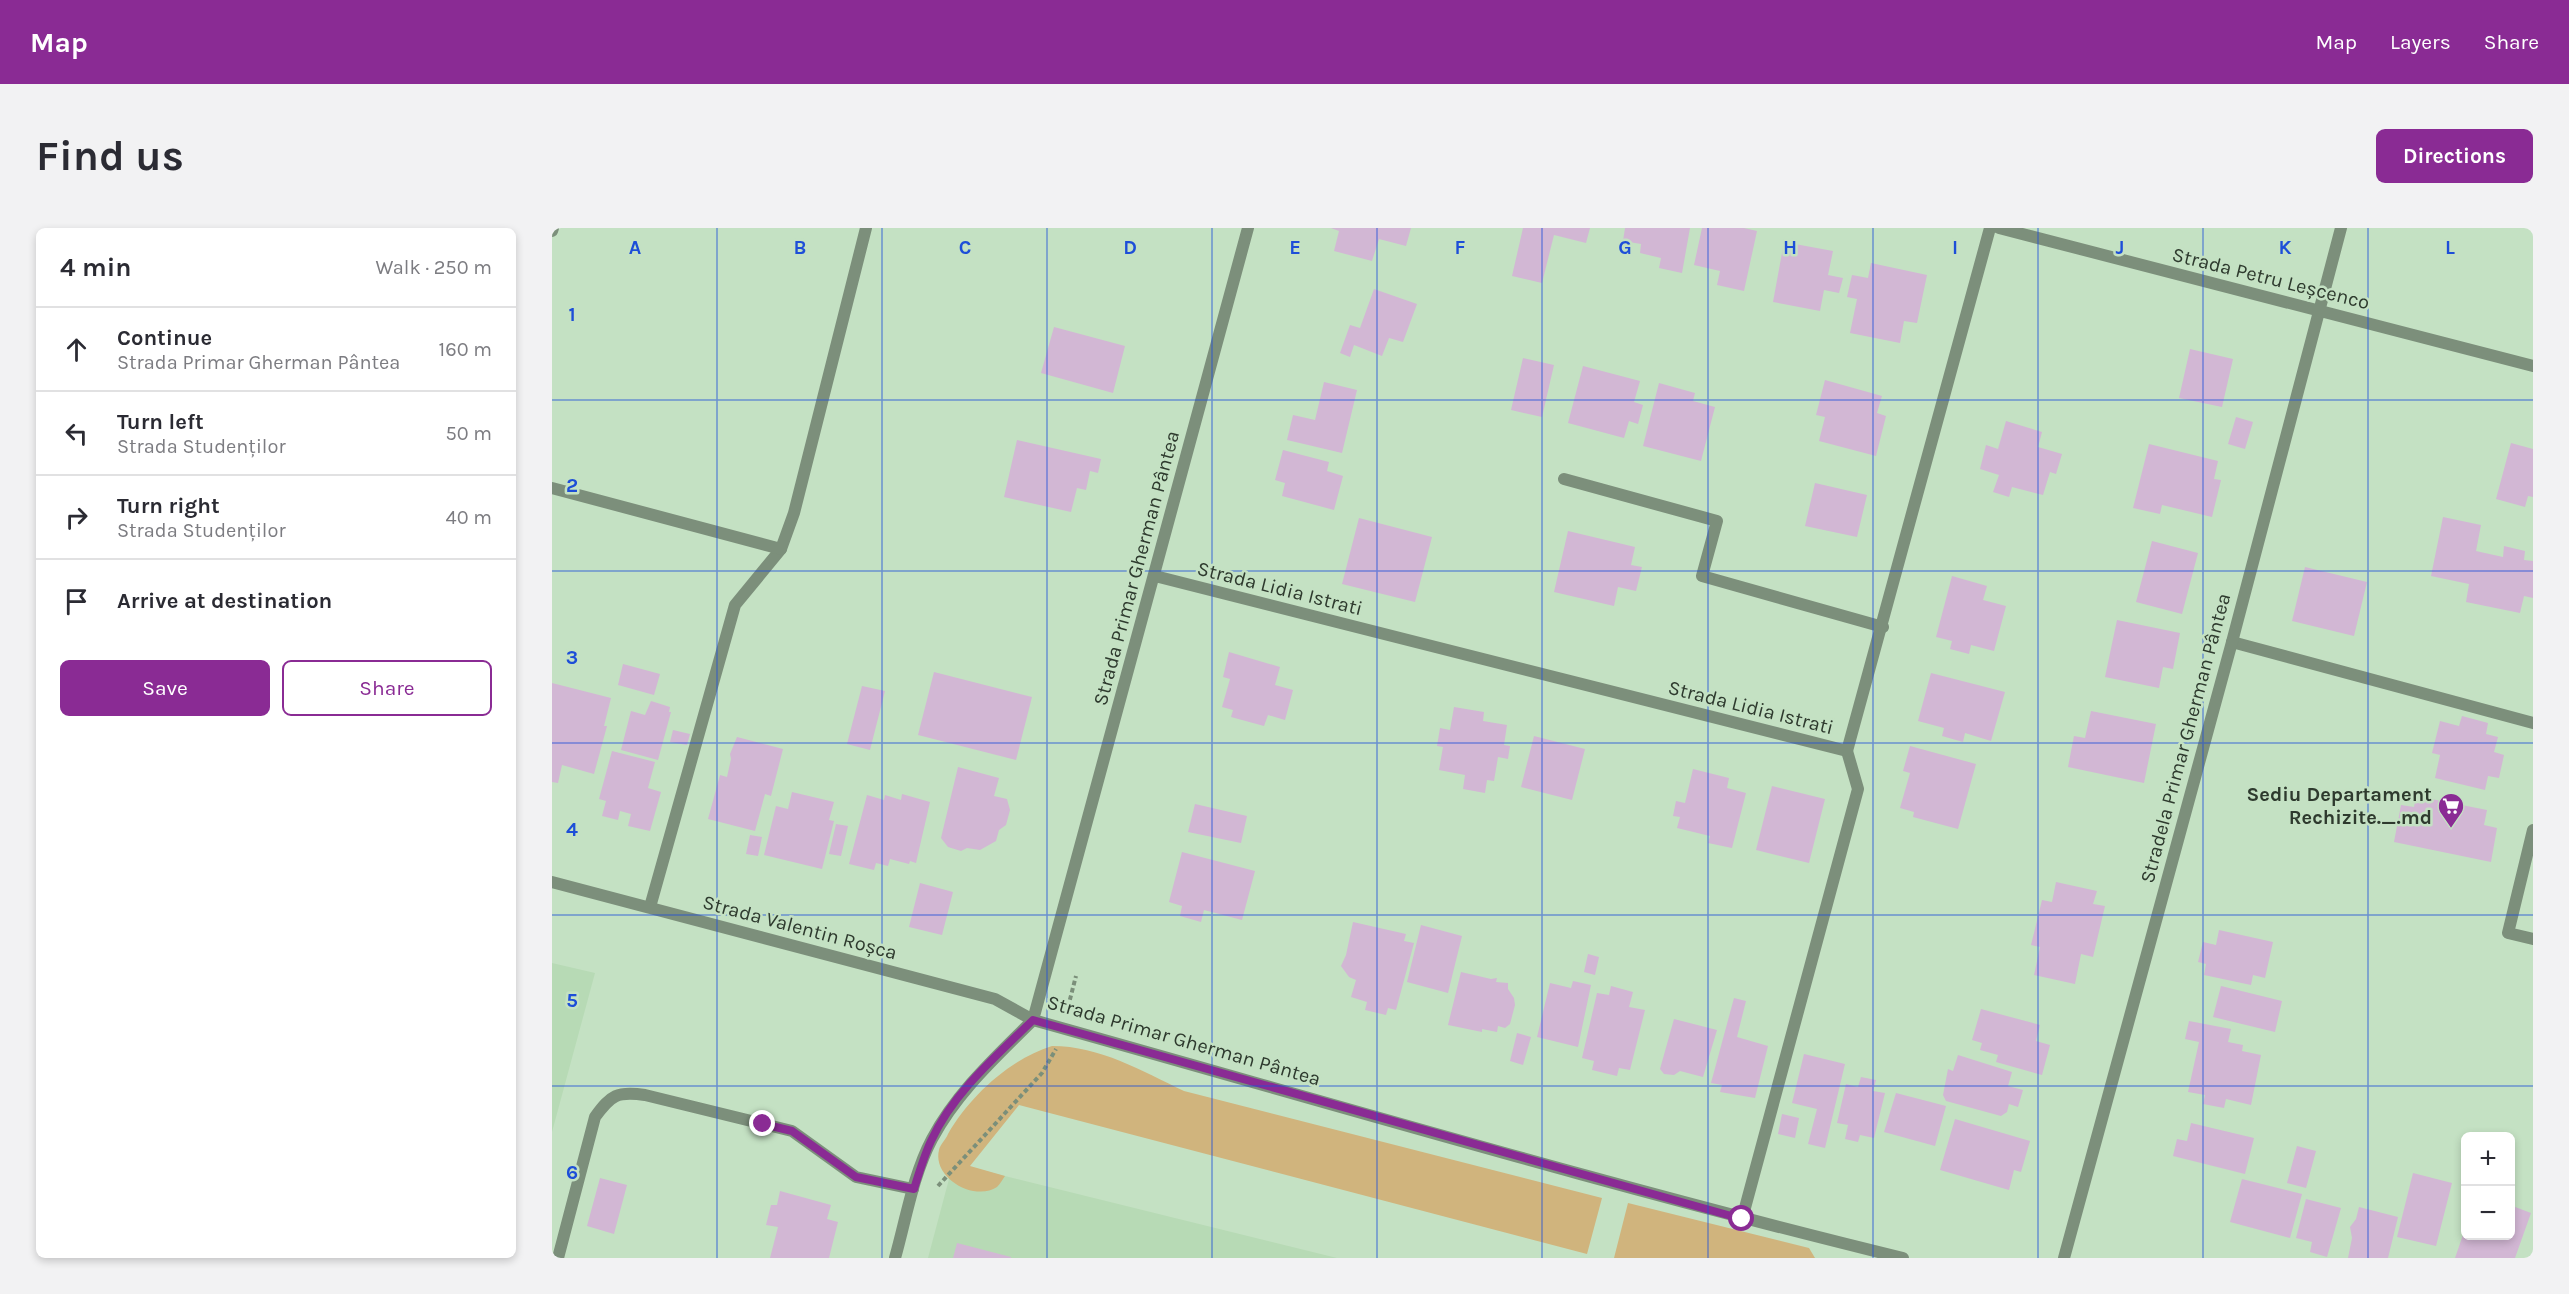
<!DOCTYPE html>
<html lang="en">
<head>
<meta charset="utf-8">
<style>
	:root { --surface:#fff; --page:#f2f2f3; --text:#2b2b33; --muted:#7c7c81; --line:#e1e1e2; --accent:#8a2b94 }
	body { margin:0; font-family:Karla,sans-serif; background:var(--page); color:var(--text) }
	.controls { position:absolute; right:18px; bottom:18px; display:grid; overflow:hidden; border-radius:9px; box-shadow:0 3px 9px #0003 }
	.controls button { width:54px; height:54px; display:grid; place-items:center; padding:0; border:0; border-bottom:2px solid var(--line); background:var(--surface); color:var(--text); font:30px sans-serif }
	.stop { position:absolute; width:18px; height:18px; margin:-14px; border:4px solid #8a2b94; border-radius:50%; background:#fff }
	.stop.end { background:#8a2b94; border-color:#fff; box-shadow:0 2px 6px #0008 }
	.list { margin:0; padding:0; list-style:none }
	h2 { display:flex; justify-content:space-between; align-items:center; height:78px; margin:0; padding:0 24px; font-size:26px }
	h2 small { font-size:20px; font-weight:400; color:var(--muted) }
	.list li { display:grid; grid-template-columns:39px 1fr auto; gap:18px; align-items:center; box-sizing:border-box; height:84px; padding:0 24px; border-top:2px solid var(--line) }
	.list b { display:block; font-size:22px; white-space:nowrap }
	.list p { margin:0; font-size:20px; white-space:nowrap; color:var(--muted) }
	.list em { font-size:20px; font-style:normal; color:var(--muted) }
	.actions { display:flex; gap:12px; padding:18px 24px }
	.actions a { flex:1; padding:14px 0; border:2px solid var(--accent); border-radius:9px; text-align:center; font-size:21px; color:var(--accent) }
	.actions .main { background:var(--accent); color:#fff }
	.icon { flex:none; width:33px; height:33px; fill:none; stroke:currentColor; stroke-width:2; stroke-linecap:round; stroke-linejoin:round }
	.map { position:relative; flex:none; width:1981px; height:1030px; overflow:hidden; border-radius:9px }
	header { display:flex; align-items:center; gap:36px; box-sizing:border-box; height:84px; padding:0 30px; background:var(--accent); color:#fff }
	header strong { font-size:28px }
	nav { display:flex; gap:33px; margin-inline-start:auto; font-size:21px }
	.intro { display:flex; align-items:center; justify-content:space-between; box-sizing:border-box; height:144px; padding:0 36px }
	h1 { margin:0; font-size:42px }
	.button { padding:15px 27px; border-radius:9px; background:var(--accent); color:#fff; font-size:21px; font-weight:700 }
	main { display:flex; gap:36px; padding:0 36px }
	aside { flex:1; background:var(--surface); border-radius:9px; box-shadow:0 3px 9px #0003 }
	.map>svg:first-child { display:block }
</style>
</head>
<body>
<header>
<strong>Map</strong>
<nav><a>Map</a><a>Layers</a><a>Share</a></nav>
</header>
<div class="intro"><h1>Find us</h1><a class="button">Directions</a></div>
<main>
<aside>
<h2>4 min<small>Walk · 250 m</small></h2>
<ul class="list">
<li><svg class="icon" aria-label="ahead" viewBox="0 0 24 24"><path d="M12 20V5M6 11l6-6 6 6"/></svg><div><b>Continue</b><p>Strada Primar Gherman Pântea</p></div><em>160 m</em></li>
<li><svg class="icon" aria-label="left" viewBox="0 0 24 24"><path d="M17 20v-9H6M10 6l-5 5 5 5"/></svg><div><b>Turn left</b><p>Strada Studenților</p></div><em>50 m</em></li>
<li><svg class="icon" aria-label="right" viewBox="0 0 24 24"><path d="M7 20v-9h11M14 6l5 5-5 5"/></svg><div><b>Turn right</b><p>Strada Studenților</p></div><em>40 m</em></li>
<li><svg class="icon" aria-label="arrive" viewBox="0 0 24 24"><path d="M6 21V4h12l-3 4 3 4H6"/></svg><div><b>Arrive at destination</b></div></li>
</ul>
<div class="actions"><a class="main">Save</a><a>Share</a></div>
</aside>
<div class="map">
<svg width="1981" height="1030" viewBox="0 0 1981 1030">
	<rect width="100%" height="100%" fill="#c4e1c3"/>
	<path fill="#b7dab5" d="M0 735 43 745 0 904Z
		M411 937 453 948 785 1030H376L397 951Z"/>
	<path fill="#d0b47d" d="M500 818C548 818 590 843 632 863L1050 970 1035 1026 467 877 418 938 453 948C451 951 448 956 445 959 423 974 380 950 387 922 388 917 394 911 396 906 418 868 458 831 500 818Z
		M1076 975 1257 1020 1263 1030H1062Z"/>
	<path fill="#d2b7d4" d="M779 0H859L854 18 827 11 820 33 782 23 787 3Z
		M971 0H1038L1034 15 1002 7 990 55 960 48Z
		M1073 0H1138L1130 45 1107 40 1109 30 1088 25 1089 16 1071 13Z
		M1150 0H1192L1205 3 1192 63 1165 57 1168 43 1142 37Z
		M1232 14 1281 23 1276 47 1291 50 1287 65 1272 62 1268 83 1221 74Z
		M1319 35 1375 47 1365 95 1352 93 1348 115 1298 105 1305 71 1295 69 1300 47 1316 50Z
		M822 61 865 76 851 114 837 110 830 128 802 117 798 129 788 125 798 97 808 100Z
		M502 99 573 118 561 165 489 145Z
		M1638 121 1681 131 1670 179 1627 170Z
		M971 130 1002 137 990 189 959 182Z
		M1031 138 1088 153 1082 174 1091 177 1086 196 1077 193 1072 210 1016 195Z
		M1273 152 1330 168 1325 185 1334 188 1324 228 1267 213 1273 189 1264 187Z
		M772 154 805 162 790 225 735 212 741 187 763 192Z
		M1107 155 1143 165 1141 173 1163 179 1149 233 1091 218Z
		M1684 189 1701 194 1693 221 1676 216Z
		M1454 193 1490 204 1486 219 1510 226 1504 246 1498 244 1491 267 1460 259 1457 269 1441 264 1447 247 1428 241 1434 217 1446 221Z
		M465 212 549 231 546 245 538 243 534 262 525 260 519 284 452 269Z
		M1959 215 1981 221V269L1976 268 1973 279 1944 271Z
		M1597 216 1666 233 1662 251 1669 252 1660 289 1610 277 1608 286 1581 280Z
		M731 222 777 234 775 243 791 248 782 282 730 268 733 255 723 252Z
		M1263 255 1315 267 1305 309 1253 298Z
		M1891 289 1929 297 1924 323 1951 329 1952 318 1973 323 1972 332 1981 333V370L1972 368 1968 385 1914 374 1917 356 1879 348Z
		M807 290 880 309 863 374 790 356Z
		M1016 303 1083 319 1079 337 1090 339 1084 363 1066 359 1062 378 1002 364Z
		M1600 313 1646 325 1630 386 1584 374Z
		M1753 339 1815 354 1802 408 1740 393Z
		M1400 348 1435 358 1431 372 1454 378 1442 423 1419 417 1417 426 1398 421 1400 413 1384 409Z
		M1565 392 1628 405 1621 441 1611 439 1607 460 1553 449Z
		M677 424 728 439 723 457 741 462 733 492 716 487 712 498 679 489 681 482 670 479 678 451 671 449Z
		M71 436 108 446 102 467 66 457Z
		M382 444 480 469 464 532 366 507Z
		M1379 445 1453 464 1439 513 1413 505 1411 514 1390 508 1392 500 1366 493Z
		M0 455 59 470 52 498H55L42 546 10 537 6 555 0 554Z
		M310 458 333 463 318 522 295 516Z
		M99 473 118 479 117 484H119L106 532 69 522 79 483 93 487Z
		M902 479 932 484 931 493 955 497 952 517 958 518 956 531 946 529 942 553 935 552 933 565 911 561 913 547 887 542 891 519 885 518 888 500 898 502Z
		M1539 483 1604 496 1592 555 1516 539 1522 508 1533 510Z
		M1910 488 1936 495 1934 506 1946 509 1942 524 1952 527 1947 550 1936 548 1933 562 1883 550 1888 527 1880 525 1888 493 1907 498Z
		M121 502 138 506 135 517 118 514Z
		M982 508 1033 521 1020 572 969 559Z
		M185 509 231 521 219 568 213 566 203 603 156 591 168 547 175 549 179 531 178 526Z
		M1358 518 1424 536 1406 601 1361 589 1362 584 1348 580 1358 545 1351 543Z
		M60 523 103 534 96 560 109 564 98 603 76 598 79 586 68 583 66 592 50 588 54 573 47 571Z
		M406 539 447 550 442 568 455 571 458 582 454 597 447 602 444 613 428 622 415 620 409 623 396 619 389 610Z
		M1141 541 1177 550 1175 560 1194 565 1180 620 1156 615 1158 608 1125 600 1128 589 1121 588 1124 573 1133 575Z
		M1220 558 1273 571 1257 635 1204 622Z
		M240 564 282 574 277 592 282 593 270 641 212 627 224 578 236 581Z
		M350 566 378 574 364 635 358 633 357 636 338 631 336 638 324 635 322 642 297 636 315 567 332 572 333 567 349 572Z
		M1864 568 1935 582 1932 597 1945 600 1939 634 1842 614 1849 577 1862 579Z
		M643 576 695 588 689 615 636 604Z
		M284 596 296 598 289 628 277 626Z
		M198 607 210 609 206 628 194 626Z
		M630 624 703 643 690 692 652 682 649 694 628 688 630 678 617 674Z
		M1504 654 1545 663 1541 676 1553 678 1541 729 1529 726 1523 756 1482 747 1488 719 1479 717 1490 672 1500 674Z
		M368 655 401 664 390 707 357 699Z
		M801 694 854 706 852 713 862 715 844 782 836 780 834 787 813 782 815 774 799 769 804 752 797 749 789 738 794 727Z
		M869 697 910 708 896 765 855 754Z
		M1667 702 1721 714 1713 750 1701 747 1699 757 1652 747 1654 736 1646 734 1651 714 1664 717Z
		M1036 726 1047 729 1043 747 1032 744Z
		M909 744 939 751 945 750 944 754 956 755V761L962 770 963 777 958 796 953 800 946 798 945 804 930 801V804L896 797Z
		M1021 753 1039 757 1026 819 985 809 998 755 1019 760Z
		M1059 758 1081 764 1077 779 1093 782 1078 842 1067 840 1065 848 1040 842 1042 833 1030 830 1045 765 1057 767Z
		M1669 758 1730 773 1723 804 1661 789Z
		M1182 770 1194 773 1185 809 1216 818 1203 870 1168 864 1170 857 1159 855Z
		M1429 781 1488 797 1484 813 1498 817 1490 847 1444 834 1446 827 1428 822 1430 815 1420 812Z
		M1122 791 1165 802 1151 849 1128 843 1122 847 1112 846 1108 841Z
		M1637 793 1679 801 1676 814 1691 817 1690 823 1709 827 1699 877 1674 871 1672 880 1651 876 1653 867 1636 864 1647 814 1633 811Z
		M965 805 979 809 971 837 958 833Z
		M1252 826 1293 836 1273 920 1256 916 1265 881 1240 875Z
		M1406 827 1460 844 1456 858 1471 862 1466 879 1457 876 1455 884 1449 888 1394 873 1391 867 1396 841 1401 843Z
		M1309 849 1324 852 1321 863 1333 865 1322 910 1308 907 1306 914 1293 911 1296 897 1285 895 1294 856 1306 859Z
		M1344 865 1394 878 1383 918 1332 904Z
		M1230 886 1247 890 1243 910 1226 906Z
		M1403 891 1478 913 1469 944 1462 942 1457 962 1388 942Z
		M1639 895 1702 910 1693 946 1621 928 1625 911 1635 913Z
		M1745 918 1764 923 1754 960 1735 955Z
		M1861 945 1900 955 1884 1018 1845 1009Z
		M48 950 75 957 62 1006 35 998Z
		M1690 951 1750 966 1738 1010 1678 994Z
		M228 963 279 977 275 991 286 994 277 1030H218L226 999 214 997 219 977H225Z
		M1754 971 1789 980 1775 1029 1758 1024 1760 1014 1744 1010Z
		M1958 977 1979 985 1963 1030H1903L1913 1001 1914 1008H1958Z
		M1807 979 1846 989 1836 1030H1796L1800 1010 1798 999 1804 991Z
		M405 1015 459 1029V1030H401Z"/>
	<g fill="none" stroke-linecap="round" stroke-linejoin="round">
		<path stroke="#7b8f7a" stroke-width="4" stroke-dasharray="4.5 3" stroke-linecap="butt" d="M516 779 524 748
			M386 958 490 845 504 821"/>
		<path stroke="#7c8f7b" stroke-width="12" d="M1012 251 1165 293 1150 348 1331 399
			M1680 414 1981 495
			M98 679 183 377 229 321
			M1190 991 1306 561 1295 523
			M6 1030 43 889C59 867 65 863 93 867L240 903 304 949 361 961"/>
		<path stroke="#7c8f7b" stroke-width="12" d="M1447 0 1981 138
			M0 3 1 0
			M0 260 229 321 242 285 314 0
			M603 348 1295 523 1438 0
			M1981 602 1956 705 1981 711
			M0 654 443 771 481 792C771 873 1059 959 1351 1030
			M343 1030C354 991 361 947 380 911 405 864 444 829 481 792L696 0
			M1512 1030 1680 414 1789 0"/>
	</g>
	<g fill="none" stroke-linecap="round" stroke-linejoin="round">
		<path stroke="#8a2b94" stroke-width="8" d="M211 896 240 903 304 949 362 961C367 945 372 928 379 913 401 865 444 828 481 792L1190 991"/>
	</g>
	<path fill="none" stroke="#1d4ed8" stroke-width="1.5" stroke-opacity="0.55" d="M165 0V1030M330 0V1030M495 0V1030M660 0V1030M825 0V1030M990 0V1030M1156 0V1030M1321 0V1030M1486 0V1030M1651 0V1030M1816 0V1030M0 172H1981M0 343H1981M0 515H1981M0 687H1981M0 858H1981"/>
	<defs>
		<g id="supermarket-pin" transform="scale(1.35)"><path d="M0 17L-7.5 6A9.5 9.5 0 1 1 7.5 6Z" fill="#8a2b94" stroke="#c4e1c3"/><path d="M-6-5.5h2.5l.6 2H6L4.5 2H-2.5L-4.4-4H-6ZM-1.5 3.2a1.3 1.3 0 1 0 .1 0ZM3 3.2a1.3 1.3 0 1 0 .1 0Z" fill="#fff"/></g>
	</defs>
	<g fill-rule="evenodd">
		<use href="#supermarket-pin" x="1899" y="578"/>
	</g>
	<g text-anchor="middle" stroke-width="5" stroke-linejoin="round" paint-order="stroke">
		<g font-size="20" fill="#2e3a2e" stroke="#c4e1c3">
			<text transform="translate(1719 50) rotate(14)" y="7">Strada Petru Leșcenco</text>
			<text transform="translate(584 340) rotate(-75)" y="7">Strada Primar Gherman Pântea</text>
			<text transform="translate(728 360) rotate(14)" y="7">Strada Lidia Istrati</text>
			<text transform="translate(1199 479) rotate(14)" y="7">Strada Lidia Istrati</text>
			<text transform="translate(1633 510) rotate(-75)" y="7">Stradela Primar Gherman Pântea</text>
			<text transform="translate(248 699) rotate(15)" y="7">Strada Valentin Roșca</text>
			<text transform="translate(632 812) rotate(16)" y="7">Strada Primar Gherman Pântea</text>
		</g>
		<g font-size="20" font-weight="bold" fill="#2e3a2e" stroke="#c4e1c3" text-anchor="end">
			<text x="1880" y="573">Sediu Departament<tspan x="1880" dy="23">Rechizite._.md</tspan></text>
		</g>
	</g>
	<g font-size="20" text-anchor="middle" font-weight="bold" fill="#1d4ed8" stroke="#c4e1c3" stroke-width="5" stroke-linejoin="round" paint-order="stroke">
		<text x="83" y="26">A</text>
		<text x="248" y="26">B</text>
		<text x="413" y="26">C</text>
		<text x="578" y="26">D</text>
		<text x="743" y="26">E</text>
		<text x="908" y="26">F</text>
		<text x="1073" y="26">G</text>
		<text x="1238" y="26">H</text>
		<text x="1403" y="26">I</text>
		<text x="1568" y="26">J</text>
		<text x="1733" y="26">K</text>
		<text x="1898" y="26">L</text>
		<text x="20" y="93">1</text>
		<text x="20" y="264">2</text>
		<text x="20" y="436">3</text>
		<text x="20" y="608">4</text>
		<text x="20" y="779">5</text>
		<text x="20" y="951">6</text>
	</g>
</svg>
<div class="controls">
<button>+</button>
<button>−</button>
</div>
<div class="stop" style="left:1190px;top:991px"></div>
<div class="stop end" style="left:211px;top:896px"></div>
</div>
</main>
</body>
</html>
